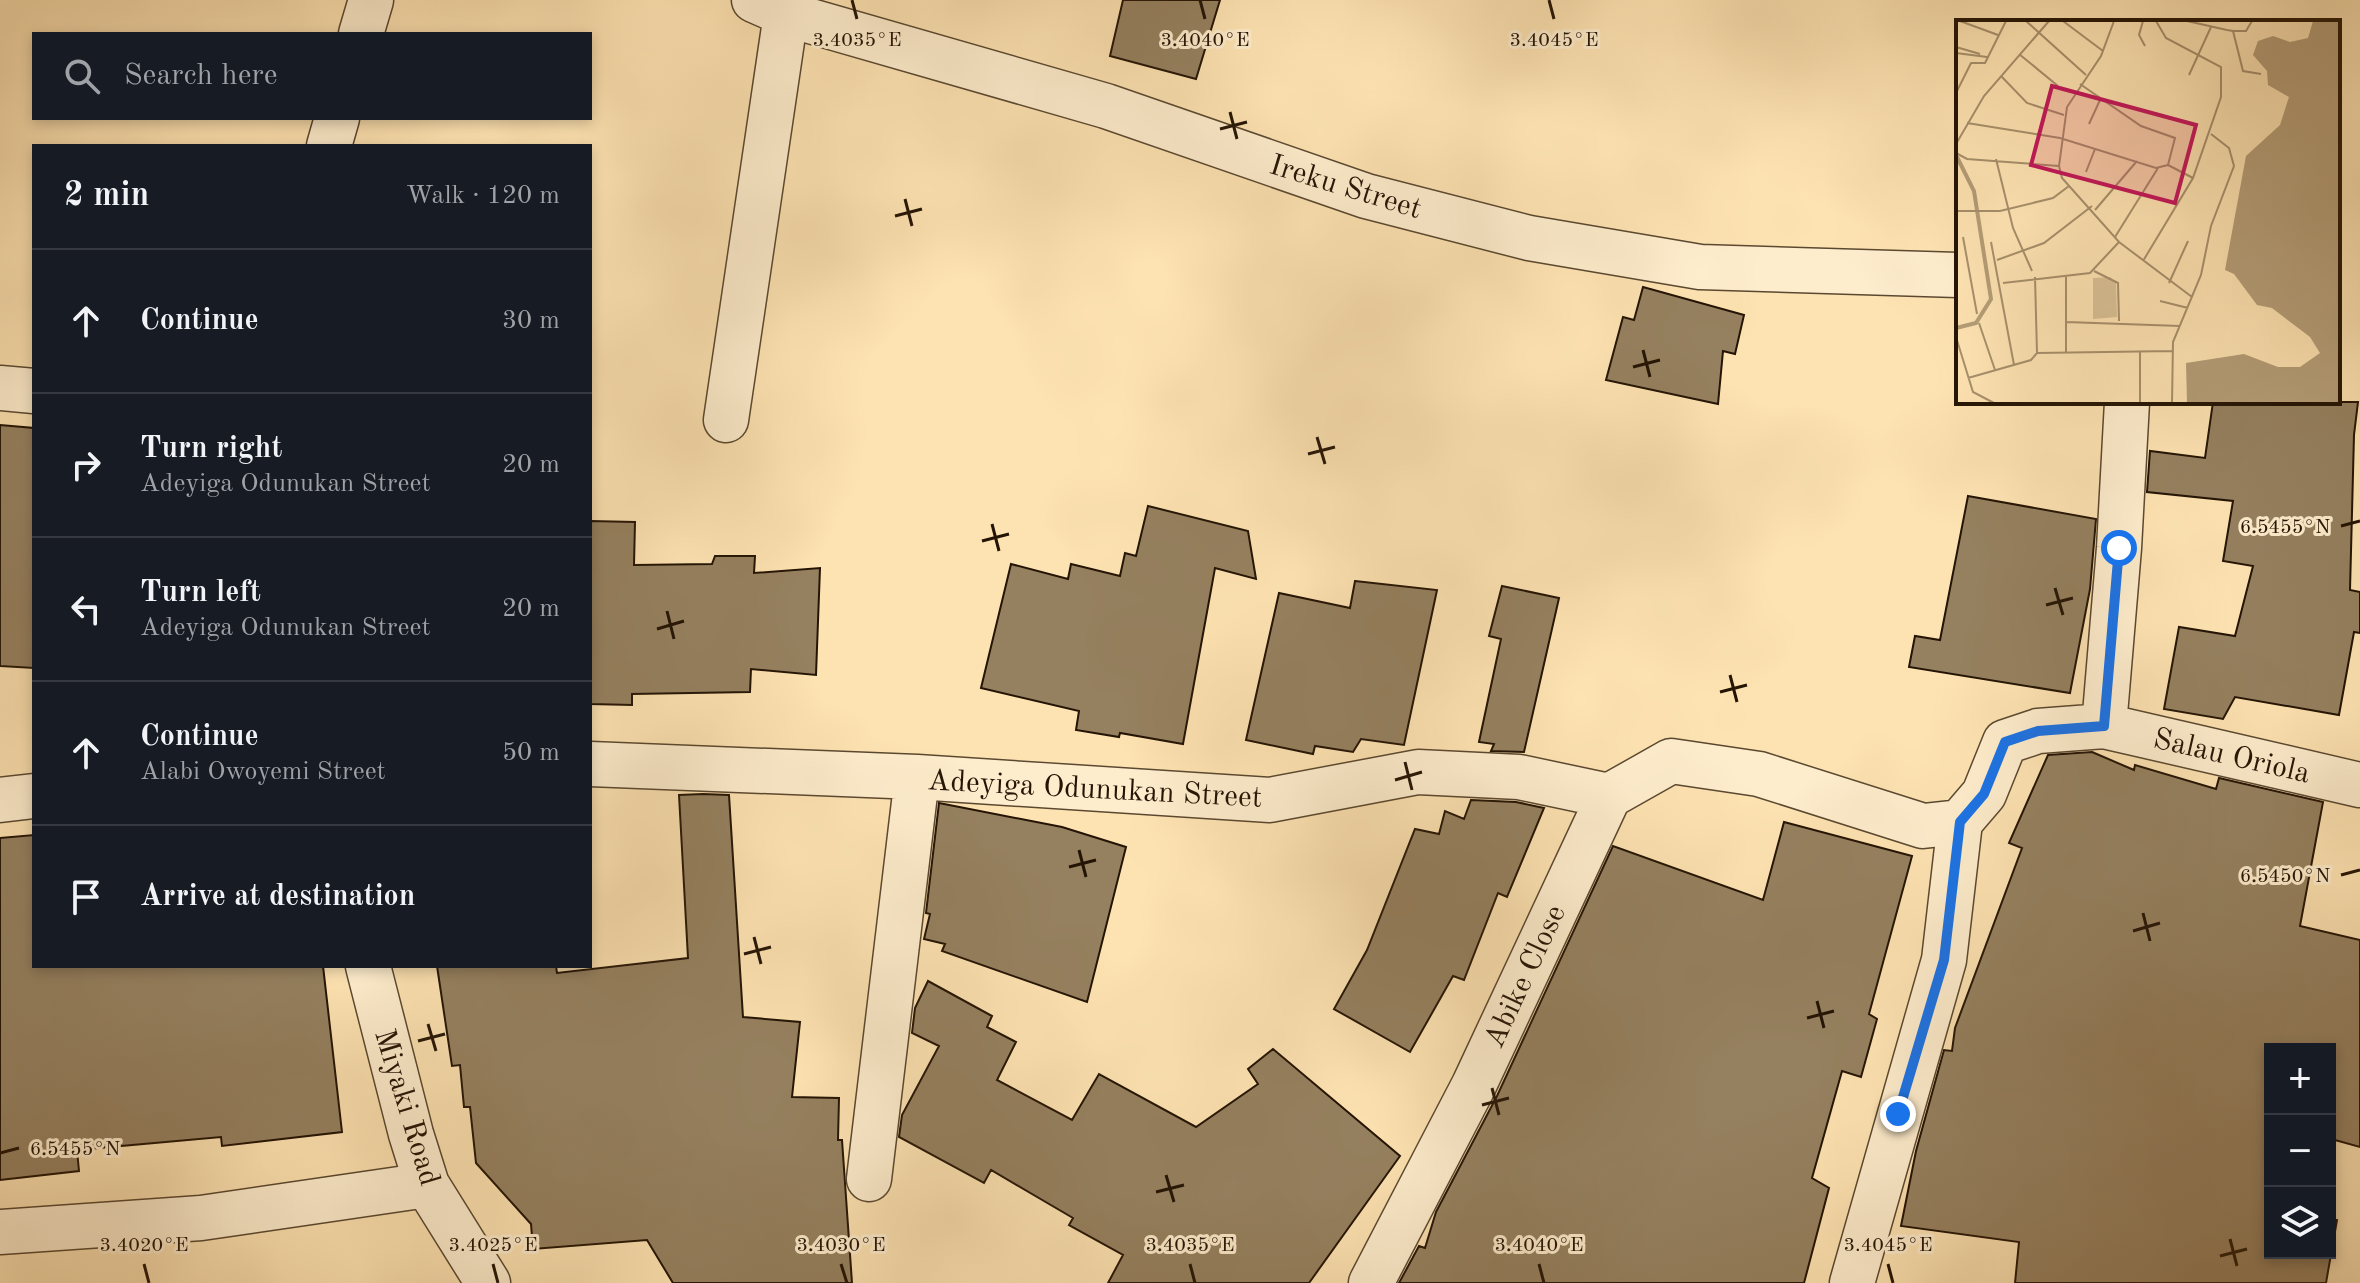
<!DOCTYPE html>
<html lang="en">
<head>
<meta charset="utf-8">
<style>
	:root { --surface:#171b24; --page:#20242c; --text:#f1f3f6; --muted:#9ea1a6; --line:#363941 }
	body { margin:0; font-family:"Old Standard TT",serif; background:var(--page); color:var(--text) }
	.controls { position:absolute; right:24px; bottom:24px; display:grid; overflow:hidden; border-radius:0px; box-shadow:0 4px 12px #0003 }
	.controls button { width:72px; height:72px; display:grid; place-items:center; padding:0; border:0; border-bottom:2px solid var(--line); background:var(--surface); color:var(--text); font:40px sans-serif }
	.stop { position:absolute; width:24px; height:24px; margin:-18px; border:6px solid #1a73e8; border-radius:50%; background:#fff }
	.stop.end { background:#1a73e8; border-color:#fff; box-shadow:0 2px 8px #0008 }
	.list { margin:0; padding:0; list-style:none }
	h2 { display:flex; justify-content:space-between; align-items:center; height:104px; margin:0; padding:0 32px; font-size:34px }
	h2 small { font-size:26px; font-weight:400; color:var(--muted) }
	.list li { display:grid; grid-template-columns:52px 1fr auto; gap:24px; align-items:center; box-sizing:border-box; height:144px; padding:0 32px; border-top:2px solid var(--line) }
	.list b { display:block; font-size:30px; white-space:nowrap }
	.list p { margin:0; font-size:26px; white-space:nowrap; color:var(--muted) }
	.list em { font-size:26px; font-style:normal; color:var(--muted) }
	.icon { flex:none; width:44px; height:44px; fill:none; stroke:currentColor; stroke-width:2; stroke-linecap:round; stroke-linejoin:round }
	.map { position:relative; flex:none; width:2360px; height:1283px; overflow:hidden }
	.search { position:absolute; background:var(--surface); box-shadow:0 4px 12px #0003; left:32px; top:32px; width:560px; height:88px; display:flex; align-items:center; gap:20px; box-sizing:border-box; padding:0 28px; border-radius:0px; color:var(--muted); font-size:30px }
	.panel { position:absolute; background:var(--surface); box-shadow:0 4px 12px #0003; left:32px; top:144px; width:560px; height:824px; border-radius:0px }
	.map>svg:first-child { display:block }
</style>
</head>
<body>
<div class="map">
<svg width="2360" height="1283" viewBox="0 0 2360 1283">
	<rect width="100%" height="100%" fill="#fee3b2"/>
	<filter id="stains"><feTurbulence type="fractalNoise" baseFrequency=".0025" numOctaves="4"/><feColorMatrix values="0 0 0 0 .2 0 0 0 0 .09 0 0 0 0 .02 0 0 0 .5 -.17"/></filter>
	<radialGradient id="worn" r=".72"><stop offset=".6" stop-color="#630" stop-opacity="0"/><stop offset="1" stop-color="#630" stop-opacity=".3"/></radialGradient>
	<path fill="#95805f" stroke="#241405" stroke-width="2" d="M1123 0H1220L1196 79 1110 56Z
		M1643 287 1744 315 1735 354 1723 351 1718 404 1606 380 1623 317 1634 320Z
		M2213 402H2358L2354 435 2350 590 2360 592V633L2354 632 2339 715 2235 697 2223 719 2164 709 2179 627 2235 636 2253 566 2223 561 2233 501 2147 492 2150 451 2205 458Z
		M0 425 34 428V668L0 666Z
		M1968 496 2096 519 2090 589 2070 693 1909 667 1915 636 1940 640Z
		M1148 506 1248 531 1256 579 1215 568 1183 744 1120 733 1119 737 1076 730 1079 711 981 688 1011 564 1068 579 1071 564 1120 576 1125 553 1136 556Z
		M590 521 635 522 634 565 712 564 715 556H755L754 573 820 568 816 675 751 669 750 692 632 694V705L590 704Z
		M1355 581 1437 590 1404 745 1361 739 1353 752 1315 746 1313 754 1246 740 1279 593 1350 608Z
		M1502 586 1559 598 1524 752 1491 751 1494 744 1479 742 1501 639 1489 636Z
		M2092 752 2134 770 2135 765 2216 789 2219 778 2323 802 2300 926 2360 940V1147L2335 1140 2330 1159V1049H2270V1253H2330V1219L2337 1220 2326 1283H2015L2019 1242 1901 1226 1916 1151 1944 1050 1952 1051 1955 1028 2022 848 2009 843 2048 755Z
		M703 794 729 795 743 1017 800 1022 792 1097 839 1098 838 1140H842L852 1283H673L647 1240 533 1249 531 1224 476 1163 470 1107H464L460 1065 452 1066 437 966H556L557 973 688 958 679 795Z
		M1471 800 1516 802 1544 808 1507 897 1498 893 1464 980 1453 976 1410 1052 1334 1009 1367 950 1415 829 1439 834 1445 811 1464 819Z
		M939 803 1062 827 1126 847 1087 1002 942 951 945 944 924 939 930 914 926 913Z
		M1784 822 1912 856 1869 1014 1877 1019 1861 1077 1842 1071 1812 1178 1829 1188 1804 1283H1399L1419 1246 1425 1248 1436 1212 1497 1096 1613 846 1763 900Z
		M34 835V966H323L342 1132 222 1146 221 1137 77 1150 79 1171 0 1180V838Z
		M928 981 992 1016 987 1027 1016 1042 997 1080 1072 1120 1099 1074 1196 1127 1258 1084 1248 1069 1273 1049 1400 1156 1309 1283H1108L1123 1255 1069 1225 1073 1218 991 1170 984 1183 899 1137 902 1115 939 1046 912 1033 915 1008Z"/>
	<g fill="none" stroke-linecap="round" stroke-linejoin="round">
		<g stroke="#5a4830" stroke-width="47">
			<path id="minor" d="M754 0 786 14 1106 106 1366 196 1529 238 1700 267 1958 275
				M361 34 371 0
				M329 146 337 118
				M0 388 34 391
				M726 420 786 14
				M2104 726 2119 548 2127 402
				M590 764 917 777 1270 800 1418 772 1519 777 1609 796 1671 761 1759 774 1923 826 1960 822 1984 794 2005 742 2038 731 2104 726 2360 785
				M0 800 34 796
				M368 966 411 1134 427 1185 488 1283
				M869 1179 917 777
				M0 1232 201 1218 427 1185
				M1371 1283 1474 1085 1609 796
				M1852 1283 1944 960 1960 822"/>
		</g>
		<use href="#minor" stroke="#feedcd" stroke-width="44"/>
	</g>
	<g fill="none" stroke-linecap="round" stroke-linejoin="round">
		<path stroke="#1a73e8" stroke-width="10" d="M1898 1114 1944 960 1960 822 1984 794 2005 742 2038 731 2104 726 2119 548"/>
	</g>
	<path fill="none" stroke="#241405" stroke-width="3" d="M852 0 857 19M1200 0 1205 19M1549 0 1554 19M1230 112 1237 139M1220 129 1247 122M905 199 912 226M895 216 922 209M1643 350 1650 377M1633 367 1660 360M1317 437 1325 464M1308 454 1335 447M992 524 999 551M2341 526 2360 521M982 541 1009 534M2055 588 2063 615M2046 605 2073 598M667 611 674 639M657 629 684 621M1730 675 1737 702M1720 692 1747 685M1405 762 1412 790M1395 780 1422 772M1079 850 1086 877M1069 867 1096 860M2341 875 2360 870M2143 913 2150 941M2133 931 2160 923M754 937 761 964M744 954 771 947M1817 1001 1824 1028M1807 1018 1834 1011M428 1024 436 1051M418 1041 445 1034M1492 1088 1499 1115M1482 1105 1509 1098M0 1153 19 1148M1166 1175 1174 1202M1156 1192 1184 1185M2230 1239 2237 1266M2220 1256 2247 1249M144 1264 149 1283M493 1264 498 1283M841 1264 847 1283M1190 1264 1195 1283M1539 1264 1544 1283M1888 1264 1893 1283"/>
	<g text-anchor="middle" stroke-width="6" stroke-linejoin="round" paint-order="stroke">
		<g font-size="30" fill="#241405" stroke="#feedcd">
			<text transform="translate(1346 186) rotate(17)" y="10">Ireku Street</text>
			<text transform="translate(2232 755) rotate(13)" y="10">Salau Oriola</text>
			<text transform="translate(1095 788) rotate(3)" y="10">Adeyiga Odunukan Street</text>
			<text transform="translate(1524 976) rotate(-65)" y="10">Abike Close</text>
			<text transform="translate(408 1107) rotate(73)" y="10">Miyaki Road</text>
		</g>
	</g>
	<g transform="translate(1956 20)">
		<rect width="384" height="384" fill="#fee3b2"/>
		<path d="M154 257 160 263 161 297 137 299V258Z" fill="#d9c095"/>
		<path d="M357 1H384V383H231L230 343 288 334 322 347H344L364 333 354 317 316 288 301 285 278 254 269 250 290 136 324 105 333 77 312 65 311 51 297 35 302 21 317 16 334 22 352 18Z" fill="#b49d77"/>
		<path fill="none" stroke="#b49d77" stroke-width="4" d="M0 308 20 303 35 279 18 171 1 137"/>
		<path fill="none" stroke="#a7906d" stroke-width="2" d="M4 1 42 15M70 1 130 55M107 1 147 31M158 1 145 36 111 87 103 146 106 158 163 222 236 277M187 1 183 15 189 26M231 1 271 10M271 10 277 11 287 51 305 54M277 11H290L296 1M0 27 24 34M0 33 31 37M63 34 102 66M233 55 255 7M45 56 71 83 108 95M124 64 185 106 219 118 212 145M0 73 15 43H29L50 1M11 103 104 118 200 148 212 145M133 104 144 80M0 124 28 76 93 1M0 133 11 139 103 146M40 139 57 208 76 251M212 145 237 158M130 152 139 129M139 190 181 141M0 191H44L97 178 113 166M7 217 21 294M159 217 202 148M35 222 58 345M41 240 88 223 136 186M187 241 237 158 265 77V47L210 18 200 1M138 251 162 263 163 301M79 257 81 333M47 263 134 253 163 222M213 263 232 221M204 281 232 288M110 302 224 306M23 303 39 350M0 317 17 372 38 383M184 332V383M81 333 216 331M110 333V255M12 358 75 340 81 333M216 383 217 322 245 255 255 206 278 146 273 128 255 114"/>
		<path fill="#c2185b" fill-opacity="0.15" stroke="#c2185b" stroke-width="4" d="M96 66 240 105 219 183 75 145Z"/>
		<rect width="384" height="384" fill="none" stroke="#241405" stroke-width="4"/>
	</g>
	<g font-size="20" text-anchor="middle" fill="#241405" stroke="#feedcd" stroke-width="6" stroke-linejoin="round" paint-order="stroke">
		<text x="857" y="46">3.4035°E</text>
		<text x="1205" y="46">3.4040°E</text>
		<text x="1554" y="46">3.4045°E</text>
		<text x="2285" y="533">6.5455°N</text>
		<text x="2285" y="882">6.5450°N</text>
		<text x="75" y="1155">6.5455°N</text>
		<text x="144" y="1251">3.4020°E</text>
		<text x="493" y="1251">3.4025°E</text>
		<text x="841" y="1251">3.4030°E</text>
		<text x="1190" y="1251">3.4035°E</text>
		<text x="1539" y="1251">3.4040°E</text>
		<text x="1888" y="1251">3.4045°E</text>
	</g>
	<rect width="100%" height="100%" filter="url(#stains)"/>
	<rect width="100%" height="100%" fill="url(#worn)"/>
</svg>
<div class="controls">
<button>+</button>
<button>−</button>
<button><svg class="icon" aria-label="layers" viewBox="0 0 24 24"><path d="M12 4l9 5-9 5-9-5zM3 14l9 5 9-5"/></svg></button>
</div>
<div class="stop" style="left:2119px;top:548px"></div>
<div class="stop end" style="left:1898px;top:1114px"></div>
<div class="search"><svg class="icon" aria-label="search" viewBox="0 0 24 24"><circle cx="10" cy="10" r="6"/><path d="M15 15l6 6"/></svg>Search here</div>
<section class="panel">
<h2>2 min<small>Walk · 120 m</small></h2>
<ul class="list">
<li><svg class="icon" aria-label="ahead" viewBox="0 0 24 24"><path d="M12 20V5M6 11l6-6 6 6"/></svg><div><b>Continue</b></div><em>30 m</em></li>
<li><svg class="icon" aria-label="right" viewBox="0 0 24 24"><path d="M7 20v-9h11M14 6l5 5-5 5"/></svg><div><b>Turn right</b><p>Adeyiga Odunukan Street</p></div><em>20 m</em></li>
<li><svg class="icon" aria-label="left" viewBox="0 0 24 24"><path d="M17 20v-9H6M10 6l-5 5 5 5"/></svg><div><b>Turn left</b><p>Adeyiga Odunukan Street</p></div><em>20 m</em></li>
<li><svg class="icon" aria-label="ahead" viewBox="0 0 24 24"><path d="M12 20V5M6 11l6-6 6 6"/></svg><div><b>Continue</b><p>Alabi Owoyemi Street</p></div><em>50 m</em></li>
<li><svg class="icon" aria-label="arrive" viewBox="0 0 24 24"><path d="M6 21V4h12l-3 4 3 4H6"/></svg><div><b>Arrive at destination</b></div></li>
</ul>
</section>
</div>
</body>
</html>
